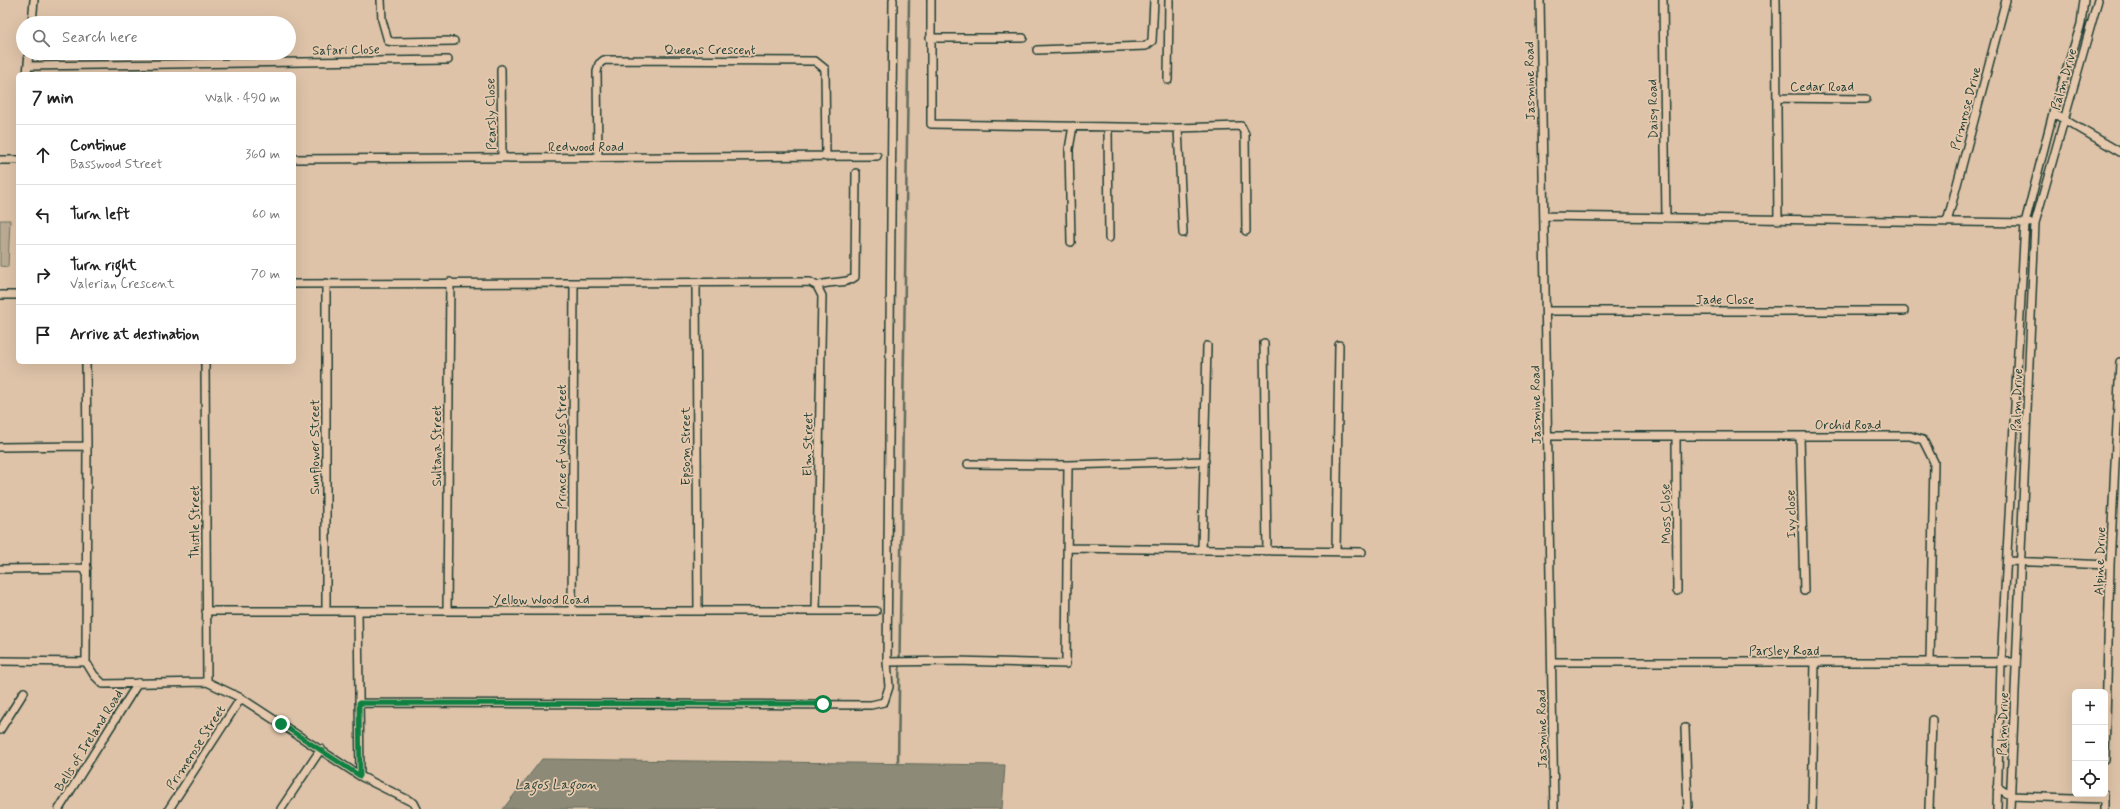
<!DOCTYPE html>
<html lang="en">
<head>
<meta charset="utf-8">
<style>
	:root { --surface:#fff; --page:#f2f2f2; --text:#222; --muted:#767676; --line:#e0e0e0 }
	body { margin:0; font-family:Mynerve,sans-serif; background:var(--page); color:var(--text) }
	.controls { position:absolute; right:12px; bottom:12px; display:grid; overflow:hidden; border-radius:6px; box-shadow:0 4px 16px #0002 }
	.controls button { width:36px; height:36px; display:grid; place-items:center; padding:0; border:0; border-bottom:1px solid var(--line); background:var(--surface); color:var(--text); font:20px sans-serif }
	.stop { position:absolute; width:12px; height:12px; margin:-9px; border:3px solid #0b8043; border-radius:50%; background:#fff }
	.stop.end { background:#0b8043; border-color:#fff; box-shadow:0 1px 4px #0008 }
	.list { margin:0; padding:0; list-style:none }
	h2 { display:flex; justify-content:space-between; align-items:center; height:52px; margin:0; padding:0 16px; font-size:17px }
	h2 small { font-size:13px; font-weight:400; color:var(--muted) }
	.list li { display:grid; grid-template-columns:26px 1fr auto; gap:12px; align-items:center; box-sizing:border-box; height:60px; padding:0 16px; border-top:1px solid var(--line) }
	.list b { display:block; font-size:15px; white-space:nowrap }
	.list p { margin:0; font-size:13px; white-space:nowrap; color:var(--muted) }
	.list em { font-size:13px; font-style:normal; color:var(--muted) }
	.icon { flex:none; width:22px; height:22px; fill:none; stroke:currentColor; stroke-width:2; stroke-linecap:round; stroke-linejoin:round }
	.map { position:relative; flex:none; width:2120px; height:809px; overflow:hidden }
	.search { position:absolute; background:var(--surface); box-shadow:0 4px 16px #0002; left:16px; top:16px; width:280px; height:44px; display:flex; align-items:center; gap:10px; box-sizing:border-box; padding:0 14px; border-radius:22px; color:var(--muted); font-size:15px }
	.panel { position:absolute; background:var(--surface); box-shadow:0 4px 16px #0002; left:16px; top:72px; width:280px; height:292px; border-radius:6px }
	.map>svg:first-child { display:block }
</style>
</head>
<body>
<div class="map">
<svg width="2120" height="809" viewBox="0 0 2120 809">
	<rect width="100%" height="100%" fill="#dec3a8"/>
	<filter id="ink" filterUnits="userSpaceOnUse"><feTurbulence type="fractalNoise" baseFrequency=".025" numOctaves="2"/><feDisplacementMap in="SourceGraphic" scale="8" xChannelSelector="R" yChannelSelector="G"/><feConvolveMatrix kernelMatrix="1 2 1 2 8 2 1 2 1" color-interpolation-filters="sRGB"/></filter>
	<g filter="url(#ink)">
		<path fill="#bbab93" stroke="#6d7464" d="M0 220H10L8 267 0 266Z"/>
		<path fill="#8d8a77" stroke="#616b5c" d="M542 759 1005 765 1002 809H503Z"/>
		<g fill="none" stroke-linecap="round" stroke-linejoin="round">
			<path stroke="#616b5c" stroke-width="2.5" d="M898 763 909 0"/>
			<g stroke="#1f3d34" stroke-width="10">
				<path id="street" d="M381 0 382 20 388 41 394 42 454 41
					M931 0V124L1178 128 1241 126 1245 134 1246 231
					M1540 0 1554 809
					M1663 0 1666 218
					M1776 0 1778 220
					M32 23 34 0
					M930 38H1023
					M1037 50 1146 46 1152 41 1154 0
					M28 66 448 60
					M501 69 502 158
					M27 74 29 53
					M1168 80 1169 0
					M1777 98 1866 99
					M2053 113 2120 152
					M1108 127 1109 238
					M1178 128 1183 233
					M598 158 597 72 599 64 604 60 815 61 825 69 826 157
					M294 159 877 156
					M0 160H18
					M1544 216 2029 223
					M1947 222 2006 0
					M1071 242 1069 149 1073 126
					M696 282 698 611
					M326 283V611
					M294 284 810 282 817 286 822 296 816 611
					M817 286C829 280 846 285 855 277L856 173
					M0 295H18
					M1546 311H1904
					M1264 343 1267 551
					M86 362 87 446 86 662
					M205 362 207 682
					M1548 436H1910L1923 440 1934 462 1930 662
					M1676 436 1677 591
					M1800 436 1804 591
					M0 447 87 446
					M968 464 1068 465 1205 461
					M1067 548 1362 552
					M1202 550 1207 346
					M1336 551 1339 345
					M2007 561 2110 565
					M0 569 87 568
					M572 610 574 283
					M206 611H876
					M358 611 360 776
					M447 611 450 282
					M0 661 86 662 94 675 103 684 207 682 241 698 360 776 414 803 417 809
					M887 662 955 661 1066 664 1068 465
					M1552 662H2016
					M359 703 871 705 884 702 889 687 887 662 893 0
					M1685 728 1688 809
					M0 730 24 692
					M2105 760 2110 565 2120 362
					M1997 787 2011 796 2104 799
					M59 809 138 683
					M169 809 241 698
					M281 809 321 749
					M1812 809 1815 662
					M1929 809 1932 720
					M1997 809 2001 663 2025 223 2053 113 2081 24 2084 0
					M2010 809 2035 223 2098 0
					M2104 809V794"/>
			</g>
			<use href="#street" stroke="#e6c9ad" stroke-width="7"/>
		</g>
	</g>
	<g fill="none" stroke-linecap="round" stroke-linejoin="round" filter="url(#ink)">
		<path stroke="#0b8043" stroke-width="5" d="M281 724 360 776 359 703 823 704"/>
	</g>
	<g text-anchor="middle" stroke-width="3.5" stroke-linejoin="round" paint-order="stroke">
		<g font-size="13" fill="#1f3d34" stroke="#e6c9ad">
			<text transform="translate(346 49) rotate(-1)" y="5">Safari Close</text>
			<text x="710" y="54">Queens Crescent</text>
			<text transform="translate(2063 79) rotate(-74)" y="5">Palm Drive</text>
			<text transform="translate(1529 81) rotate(-91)" y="5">Jasmine Road</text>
			<text x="1822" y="91">Cedar Road</text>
			<text transform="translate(1965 108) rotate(-75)" y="5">Primrose Drive</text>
			<text transform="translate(1652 109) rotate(-91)" y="5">Daisy Road</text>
			<text transform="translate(490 114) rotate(-91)" y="5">Pearsly Close</text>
			<text x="586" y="151">Redwood Road</text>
			<text x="1725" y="304">Jade Close</text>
			<text transform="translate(2016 400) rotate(-88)" y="5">Palm Drive</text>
			<text transform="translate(1535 405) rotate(-91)" y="5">Jasmine Road</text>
			<text x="1848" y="429">Orchid Road</text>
			<text transform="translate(807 444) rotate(-89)" y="5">Elm Street</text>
			<text transform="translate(436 446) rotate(-90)" y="5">Sultana Street</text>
			<text transform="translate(685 446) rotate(-90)" y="5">Epsom Street</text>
			<text transform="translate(314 447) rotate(-90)" y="5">Sunflower Street</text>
			<text transform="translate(561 447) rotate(-90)" y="5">Prince of Wales Street</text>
			<text transform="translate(1665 514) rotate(-91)" y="5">Moss Close</text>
			<text transform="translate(1790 514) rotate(-91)" y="5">Ivy close</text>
			<text transform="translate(194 522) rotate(-90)" y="5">Thistle Street</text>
			<text transform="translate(2099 561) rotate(-88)" y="5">Alpine Drive</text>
			<text x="541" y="604">Yellow Wood Road</text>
			<text x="1784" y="655">Parsley Road</text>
			<text transform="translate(2002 724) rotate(-88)" y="5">Palm Drive</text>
			<text transform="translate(1541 729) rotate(-91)" y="5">Jasmine Road</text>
			<text transform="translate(88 740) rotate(-58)" y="5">Bells of Ireland Road</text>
			<text transform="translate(195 747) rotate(-57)" y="5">Primerose Street</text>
		</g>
		<g font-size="14" font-style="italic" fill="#2a453b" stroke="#e6c9ad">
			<text x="556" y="789">Lagos Lagoon</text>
		</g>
	</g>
</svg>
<div class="controls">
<button>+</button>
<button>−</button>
<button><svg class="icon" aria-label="locate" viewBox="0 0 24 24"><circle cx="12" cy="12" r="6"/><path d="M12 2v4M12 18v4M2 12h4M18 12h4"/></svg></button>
</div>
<div class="stop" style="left:823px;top:704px"></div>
<div class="stop end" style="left:281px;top:724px"></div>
<div class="search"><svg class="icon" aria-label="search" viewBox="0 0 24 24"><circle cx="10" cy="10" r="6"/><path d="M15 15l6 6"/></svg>Search here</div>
<section class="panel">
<h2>7 min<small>Walk · 490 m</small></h2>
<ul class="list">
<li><svg class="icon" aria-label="ahead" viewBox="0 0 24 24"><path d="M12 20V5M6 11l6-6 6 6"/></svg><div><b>Continue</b><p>Basswood Street</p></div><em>360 m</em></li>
<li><svg class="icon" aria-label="left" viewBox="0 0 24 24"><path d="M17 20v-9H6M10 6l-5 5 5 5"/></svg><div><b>Turn left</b></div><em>60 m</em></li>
<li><svg class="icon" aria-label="right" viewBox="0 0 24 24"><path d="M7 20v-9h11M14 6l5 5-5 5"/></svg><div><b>Turn right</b><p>Valerian Crescent</p></div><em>70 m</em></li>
<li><svg class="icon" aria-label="arrive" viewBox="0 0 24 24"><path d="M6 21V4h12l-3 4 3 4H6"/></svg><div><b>Arrive at destination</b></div></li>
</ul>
</section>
</div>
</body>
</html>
